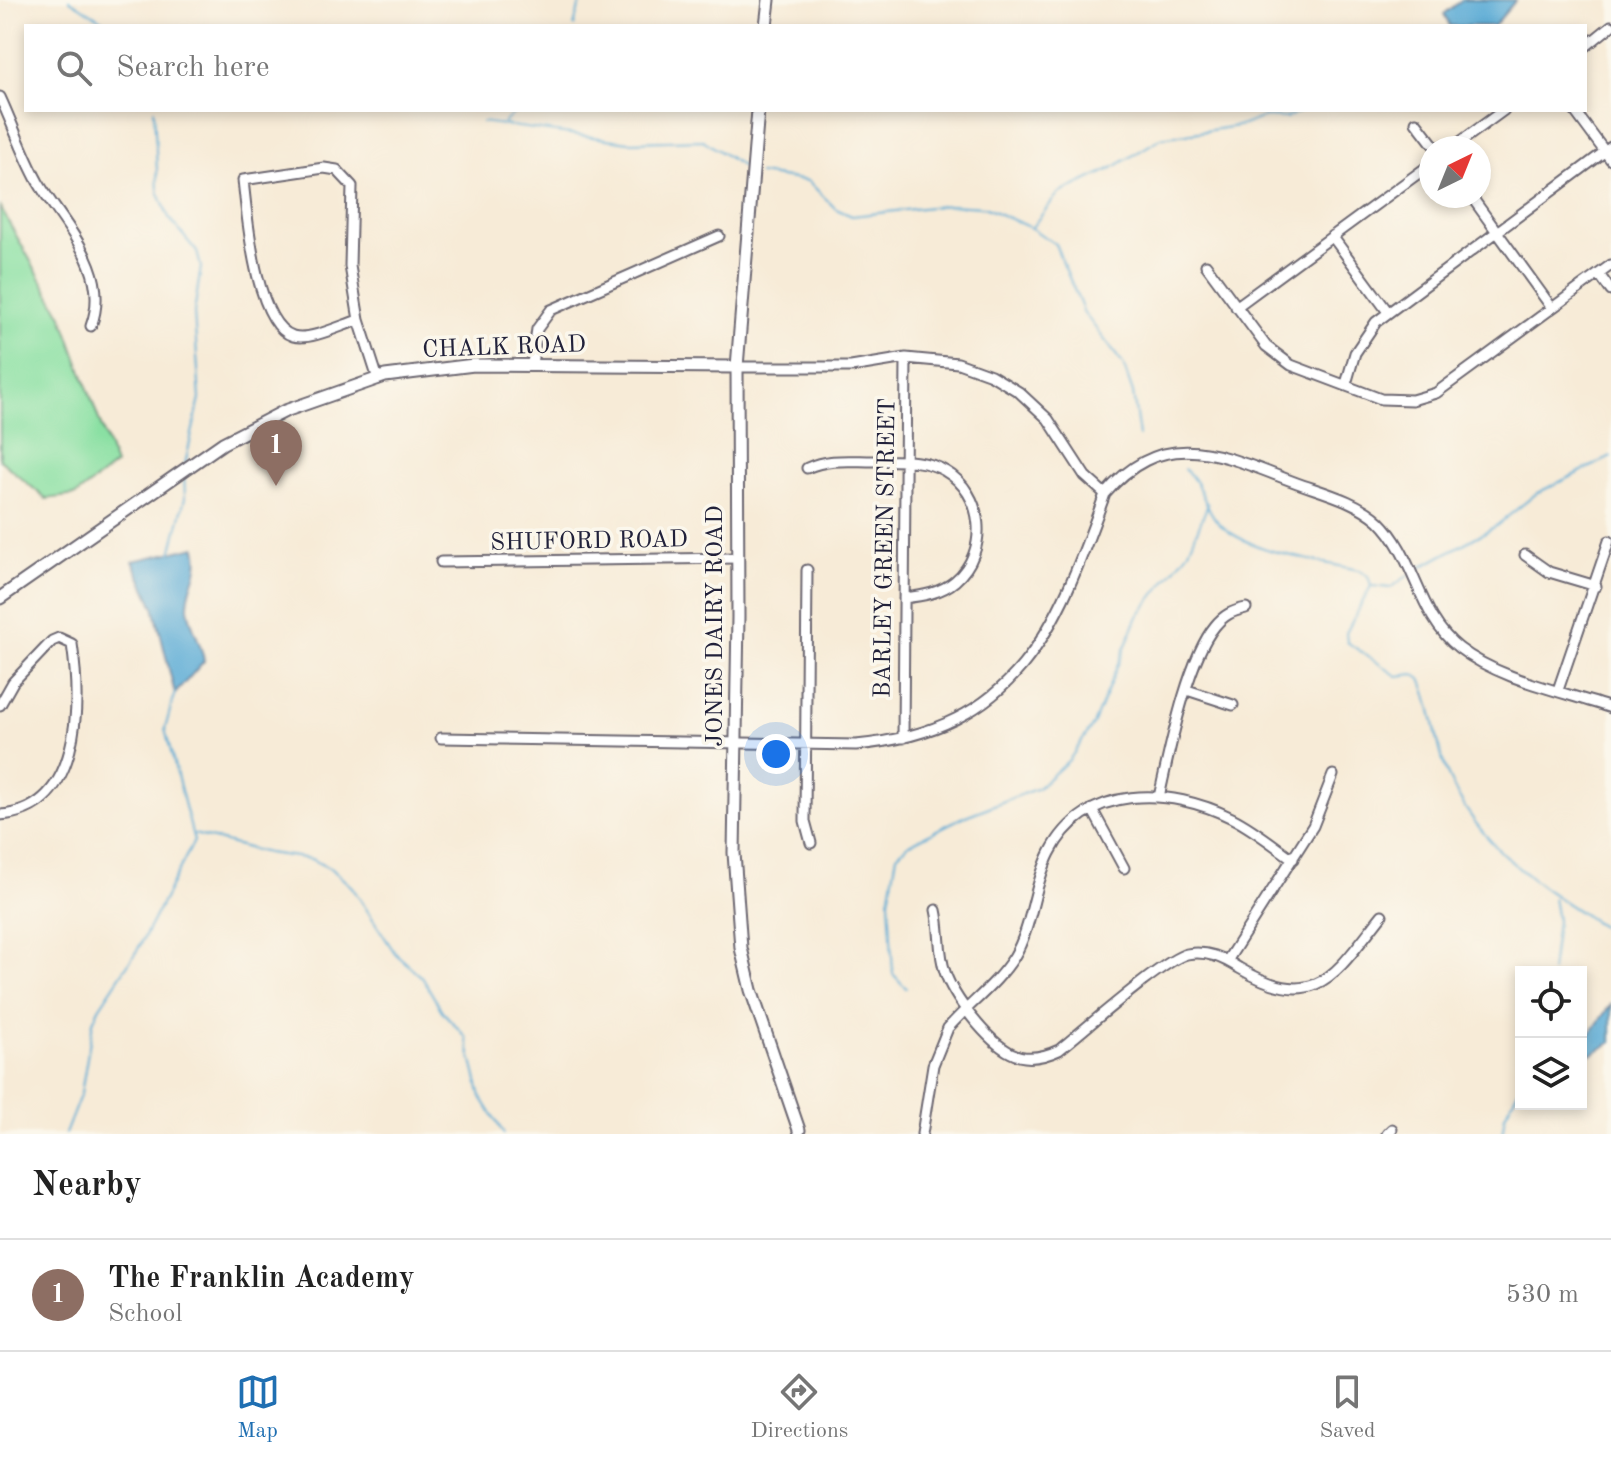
<!DOCTYPE html>
<html lang="en">
<head>
<meta charset="utf-8">
<style>
	:root { --surface:#fff; --page:#f6f6f6; --text:#222; --muted:#767676; --line:#e0e0e0; --accent:#1f6fb2 }
	body { margin:0; font-family:"Old Standard TT",serif; background:var(--page); color:var(--text) }
	.controls { position:absolute; right:24px; bottom:24px; display:grid; overflow:hidden; border-radius:0px; box-shadow:0 4px 12px #0003 }
	.controls button { width:72px; height:72px; display:grid; place-items:center; padding:0; border:0; border-bottom:2px solid var(--line); background:var(--surface); color:var(--text); font:40px sans-serif }
	.compass { position:absolute; left:1419px; top:136px; width:72px; height:72px; border-radius:50%; background:var(--surface); box-shadow:0 4px 12px #0003; rotate:43deg }
	.you { position:absolute; left:776px; top:754px; width:28px; height:28px; margin:-20px; border:6px solid #fff; border-radius:50%; background:#1a73e8; box-shadow:0 0 0 12px #1a73e833 }
	.badge { display:grid; place-items:center; width:52px; height:52px; border-radius:50%; background:var(--accent); color:#fff; font-size:26px; font-weight:700 }
	.pin { position:absolute; translate:-50% -66px; filter:drop-shadow(0 2px 4px #0008) }
	.pin::after { content:''; position:absolute; top:42px; width:28px; height:24px; background:inherit; clip-path:polygon(0 0,100% 0,50% 100%) }
	.list { margin:0; padding:0; list-style:none }
	h2 { display:flex; justify-content:space-between; align-items:center; height:104px; margin:0; padding:0 32px; font-size:34px }
	h2 small { font-size:26px; font-weight:400; color:var(--muted) }
	.list li { display:grid; grid-template-columns:52px 1fr auto; gap:24px; align-items:center; box-sizing:border-box; height:112px; padding:0 32px; border-top:2px solid var(--line) }
	.list b { display:block; font-size:30px; white-space:nowrap }
	.list p { margin:0; font-size:26px; white-space:nowrap; color:var(--muted) }
	.list em { font-size:26px; font-style:normal; color:var(--muted) }
	.icon { flex:none; width:44px; height:44px; fill:none; stroke:currentColor; stroke-width:2; stroke-linecap:round; stroke-linejoin:round }
	.map { position:relative; flex:none; width:1611px; height:1134px; overflow:hidden }
	.search { position:absolute; background:var(--surface); box-shadow:0 4px 12px #0003; left:24px; right:24px; top:24px; height:88px; display:flex; align-items:center; gap:20px; box-sizing:border-box; padding:0 28px; border-radius:0px; color:var(--muted); font-size:30px }
	.sheet { height:216px; background:var(--surface) }
	nav { display:flex; justify-content:space-around; align-items:center; box-sizing:border-box; height:112px; border-top:2px solid var(--line); background:var(--surface); font-size:22px; color:var(--muted) }
	nav a { display:grid; justify-items:center; gap:4px }
	nav .on { color:var(--accent) }
	.map>svg:first-child { display:block }
</style>
</head>
<body>
<div class="map">
<svg width="1611" height="1134" viewBox="0 0 1611 1134">
	<rect width="100%" height="100%" fill="#fbf7ec"/>
	<filter id="ink" filterUnits="userSpaceOnUse"><feTurbulence type="fractalNoise" baseFrequency=".0125" numOctaves="2"/><feDisplacementMap in="SourceGraphic" scale="16" xChannelSelector="R" yChannelSelector="G"/><feConvolveMatrix kernelMatrix="1 2 1 2 8 2 1 2 1" color-interpolation-filters="sRGB"/></filter>
	<filter id="wash" filterUnits="userSpaceOnUse"><feTurbulence type="fractalNoise" baseFrequency=".006" numOctaves="4" result="noise"/><feDisplacementMap in="SourceGraphic" scale="32" xChannelSelector="R" yChannelSelector="G"/><feGaussianBlur stdDeviation="1.8" result="paint"/><feColorMatrix in="noise" values="0 0 0 0 0 0 0 0 0 0 0 0 0 0 0 0 0 1.4 0 .05"/><feComposite in="paint" operator="in"/></filter>
	<g filter="url(#wash)">
		<rect width="100%" height="100%" fill="#f7ebd7"/>
		<path fill="#8ae0a3" stroke="#56816f" stroke-width="2" d="M0 207 62 316 115 465 76 495 46 499 0 460Z"/>
		<path fill="#5cacd6" stroke="#3f6788" stroke-width="2" d="M1462 0H1516L1494 26H1450L1444 14Z
			M196 547C202 574 189 581 188 605 187 619 202 643 204 661L175 694 154 607 133 561Z
			M1611 1004V1043L1592 1054 1581 1053V1047Z"/>
		<g fill="none" stroke-linecap="round" stroke-linejoin="round">
			<path stroke="#5cacd6" stroke-width="2" d="M70 0 111 26
				M574 26 581 0
				M154 110 158 191 169 218 197 252 201 267 194 313 200 399 185 464
				M482 122 629 142 703 140 749 171
				M504 123 517 110
				M759 174 808 181 836 209 852 216 948 205 984 207 1031 228 1055 244 1084 313 1123 364 1133 393 1139 436
				M1032 227 1058 194 1111 169 1161 138 1243 125 1264 117 1286 118 1304 110
				M1184 469C1202 483 1203 505 1217 521 1243 552 1319 561 1358 570L1368 576 1371 585
				M171 554 185 498 184 474
				M1414 571 1496 526 1537 493 1611 457
				M1371 586 1346 633 1347 642 1397 676 1414 674 1421 679C1433 703 1436 745 1447 773 1479 850 1543 889 1611 932
				M1372 586 1390 588 1409 575
				M194 834 267 853 311 859 333 870 352 887 395 953 422 977 442 1011 466 1037 481 1097 504 1134
				M1551 972 1557 921 1553 898
				M906 988 893 974 889 900 897 855 909 844 963 817 1038 788 1069 760 1093 725 1138 616 1189 551 1208 504
				M65 1134 81 1093 93 1022 99 1008 138 949 194 841 165 729 175 692
				M1502 1134 1505 1115 1521 1085"/>
		</g>
	</g>
	<g filter="url(#ink)">
		<g fill="none" stroke-linecap="round" stroke-linejoin="round">
			<g stroke="#6d6872" stroke-width="13">
				<path id="minor" d="M1585 47 1611 26
					M0 97C13 125 23 155 38 182 64 226 112 270 91 326
					M1574 110 1611 160
					M1416 122 1436 148
					M1452 148 1504 110
					M1471 196 1552 308
					M1332 236 1388 312
					M1206 265 1266 346 1291 365 1381 399 1412 400 1436 393 1611 265
					M1599 274 1611 291
					M1236 307 1431 164
					M359 320 350 266 352 186 337 170 324 168 243 180C247 214 255 324 293 336 310 341 342 325 359 320L378 379
					M532 364 537 329 551 310 719 236
					M737 367H851L906 358 958 363 991 375 1019 392 1048 419 1085 476 1105 494
					M1346 384 1355 353 1376 322 1611 147
					M807 468C828 458 850 461 873 461 897 461 924 458 945 471 984 493 990 551 955 581 941 593 922 596 904 598
					M1525 555 1549 572 1596 586
					M441 562 738 558
					M807 570 805 821 811 843
					M1187 690 1233 705
					M1558 690 1609 541
					M0 705 13 682 52 641 59 638 72 644C81 705 81 810 0 815
					M441 738 856 745C1018 730 1056 630 1105 494 1165 423 1224 456 1297 483 1325 493 1357 501 1379 521 1416 557 1417 615 1459 648 1500 680 1562 691 1611 708
					M903 738 906 358
					M1159 797C1169 753 1187 660 1215 626 1224 615 1232 611 1246 608
					M1092 809 1124 868
					M936 910C941 931 938 952 945 972 953 997 987 1041 1011 1053 1027 1061 1044 1057 1059 1050 1083 1031 1164 959 1187 954 1207 950 1223 958 1239 968 1317 1014 1335 974 1382 915
					M1227 961 1313 826 1333 775
					M922 1134 933 1065 948 1028C969 1004 997 984 1014 957 1033 925 1033 886 1050 853 1085 783 1171 787 1232 818 1254 829 1273 845 1293 859
					M1387 1134 1392 1129"/>
			</g>
			<g stroke="#6d6872" stroke-width="15">
				<path id="tertiary" d="M766 26 769 0
					M758 110 737 367 738 617 734 853 741 948 751 990 799 1130
					M0 598 223 443 285 411 385 376 474 365 737 367"/>
			</g>
			<use href="#minor" stroke="#fff" stroke-width="9"/>
			<use href="#tertiary" stroke="#fff" stroke-width="11"/>
		</g>
	</g>
	<g text-anchor="middle" stroke-width="7" stroke-linejoin="round" paint-order="stroke">
		<g font-size="24" fill="#22223b" stroke="#fbf7ec">
			<text transform="translate(504 346) rotate(-2)" y="8">CHALK ROAD</text>
			<text transform="translate(589 540) rotate(-1)" y="8">SHUFORD ROAD</text>
			<text transform="translate(884 548) rotate(-89)" y="8">BARLEY GREEN STREET</text>
			<text transform="translate(714 626) rotate(-90)" y="8">JONES DAIRY ROAD</text>
		</g>
	</g>
</svg>
<div class="controls">
<button><svg class="icon" aria-label="locate" viewBox="0 0 24 24"><circle cx="12" cy="12" r="6"/><path d="M12 2v4M12 18v4M2 12h4M18 12h4"/></svg></button>
<button><svg class="icon" aria-label="layers" viewBox="0 0 24 24"><path d="M12 4l9 5-9 5-9-5zM3 14l9 5 9-5"/></svg></button>
</div>
<svg class="compass" viewBox="-18 -18 36 36"><path d="M0-13l5 13h-10z" fill="#e53935"/><path d="M0 13l5-13h-10z" fill="#767676"/></svg>
<div class="you"></div>
<div class="pin badge" style="left:276px;top:486px;background:#8d6e63">1</div>
<div class="search"><svg class="icon" aria-label="search" viewBox="0 0 24 24"><circle cx="10" cy="10" r="6"/><path d="M15 15l6 6"/></svg>Search here</div>
</div>
<section class="sheet">
<h2>Nearby<small></small></h2>
<ul class="list">
<li><span class="badge" style="background:#8d6e63">1</span><div><b>The Franklin Academy</b><p>School</p></div><em>530 m</em></li>
</ul>
</section>
<nav>
<a class="on"><svg class="icon" aria-label="map" viewBox="0 0 24 24"><path d="M3 6l6-2 6 2 6-2v14l-6 2-6-2-6 2zM9 4v14M15 6v14"/></svg>Map</a>
<a><svg class="icon" aria-label="directions" viewBox="0 0 24 24"><path d="M12 3l9 9-9 9-9-9zM9 14v-3h6M13 9l2 2-2 2"/></svg>Directions</a>
<a><svg class="icon" aria-label="saved" viewBox="0 0 24 24"><path d="M7 4h10v16l-5-4-5 4z"/></svg>Saved</a>
</nav>
</body>
</html>
